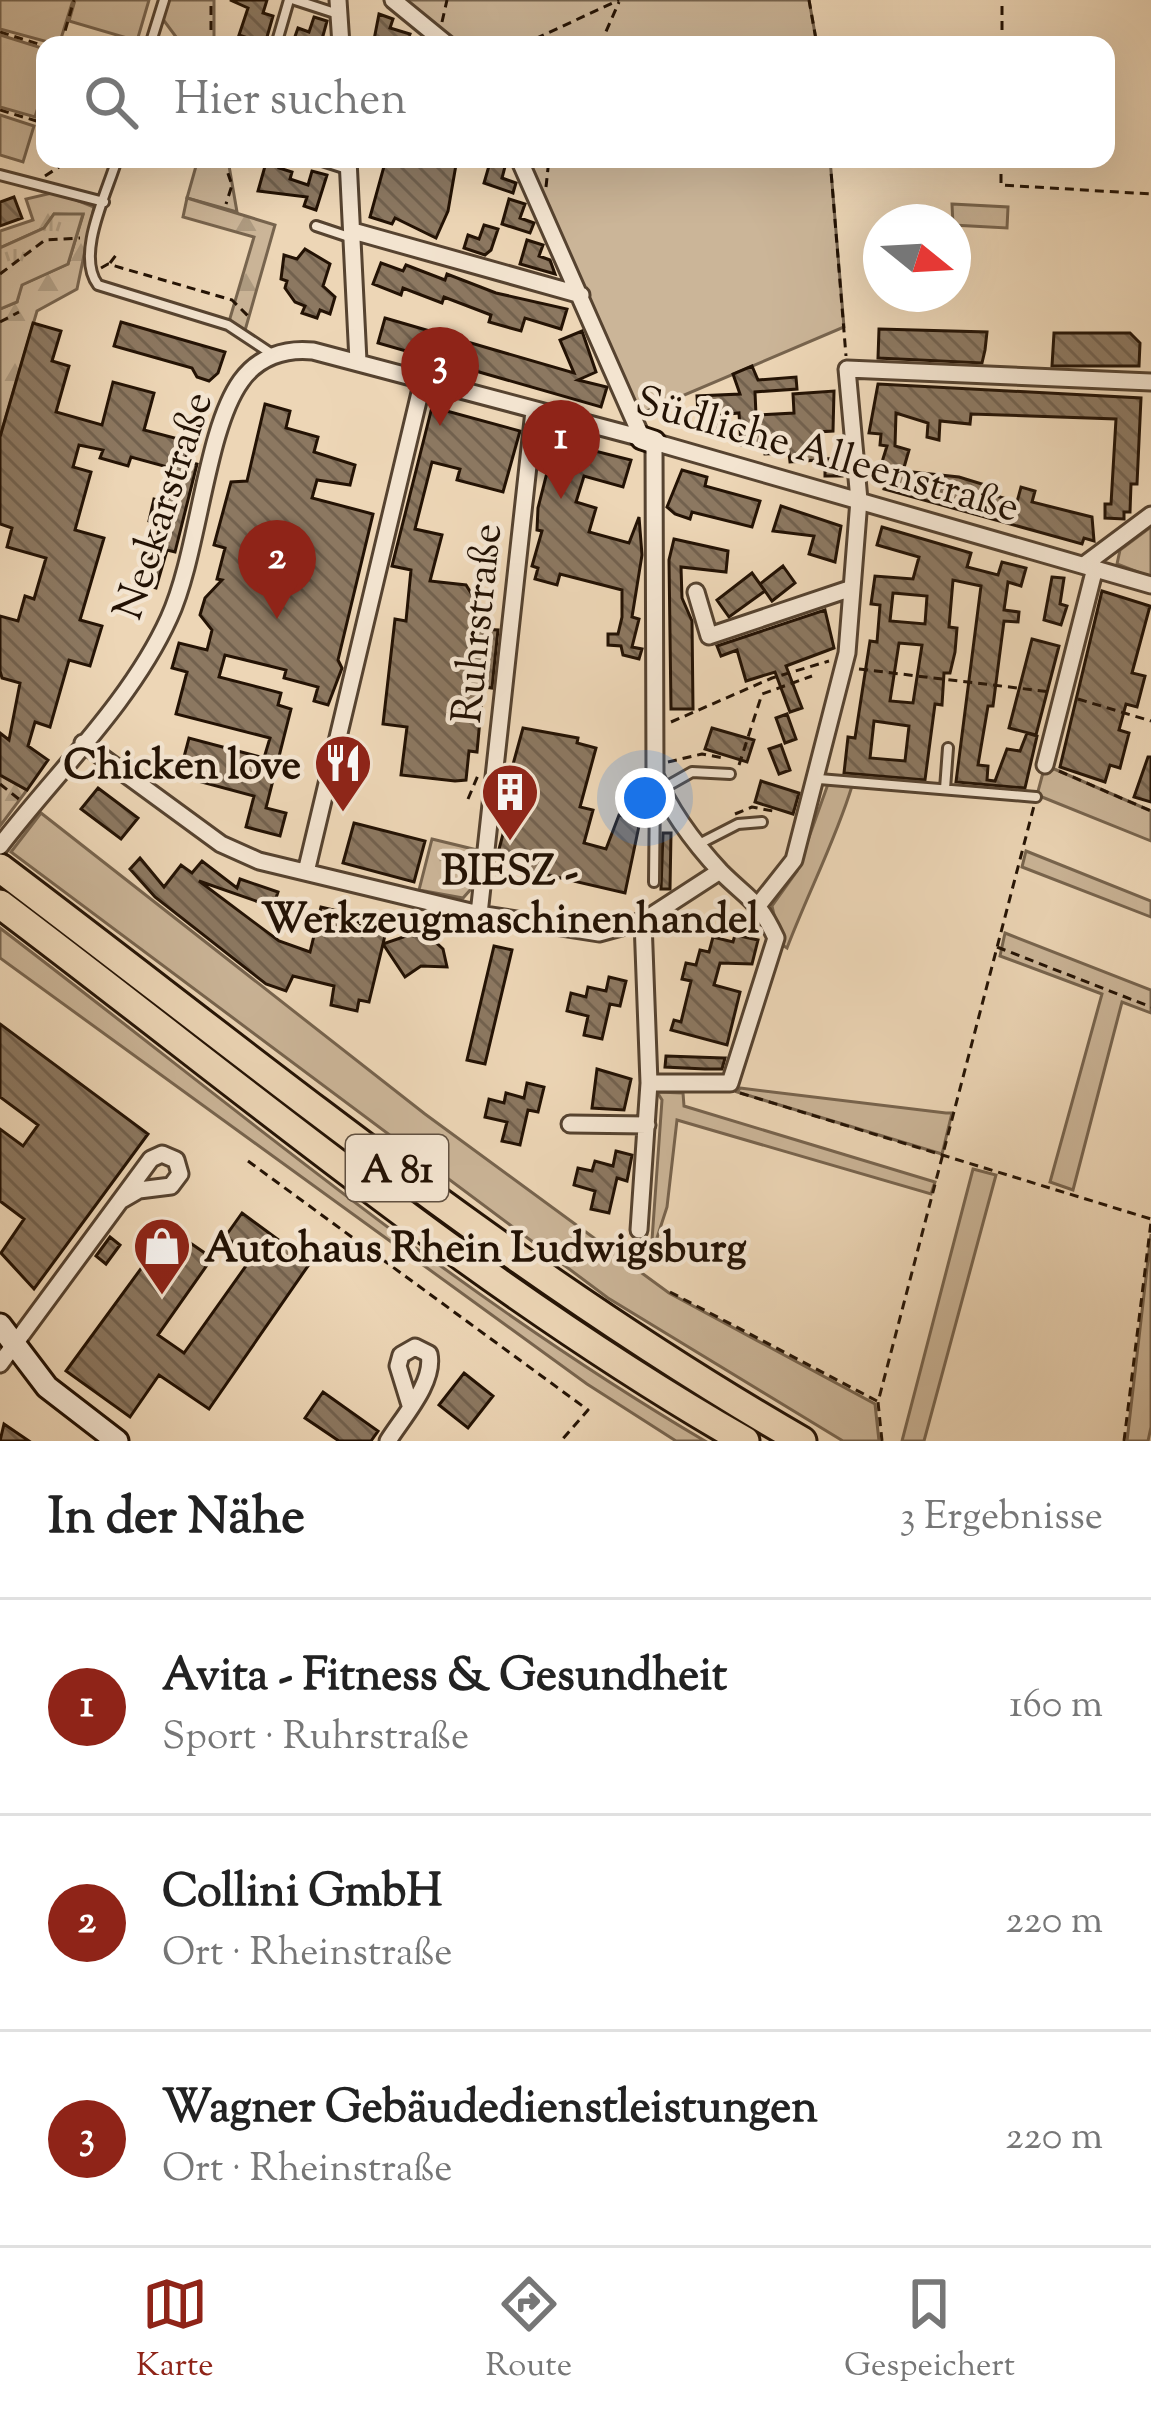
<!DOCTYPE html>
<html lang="de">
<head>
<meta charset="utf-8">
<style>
	:root { --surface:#fff; --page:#f6f6f6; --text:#222; --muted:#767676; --line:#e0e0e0; --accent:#8f2418 }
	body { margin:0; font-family:"Sorts Mill Goudy",serif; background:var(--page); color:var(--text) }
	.compass { position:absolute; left:863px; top:204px; width:108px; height:108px; border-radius:50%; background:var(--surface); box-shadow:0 12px 48px #0002; rotate:108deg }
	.you { position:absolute; left:645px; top:798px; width:42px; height:42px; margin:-30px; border:9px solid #fff; border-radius:50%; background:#1a73e8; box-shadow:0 0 0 18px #1a73e833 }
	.badge { display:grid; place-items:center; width:78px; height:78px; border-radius:50%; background:var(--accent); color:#fff; font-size:39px; font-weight:700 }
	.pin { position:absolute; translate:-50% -99px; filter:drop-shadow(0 3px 6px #0008) }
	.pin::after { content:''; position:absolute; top:63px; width:42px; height:36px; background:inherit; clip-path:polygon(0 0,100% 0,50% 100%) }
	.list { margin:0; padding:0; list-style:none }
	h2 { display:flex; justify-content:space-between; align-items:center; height:156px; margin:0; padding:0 48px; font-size:51px }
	h2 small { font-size:39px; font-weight:400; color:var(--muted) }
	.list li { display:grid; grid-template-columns:78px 1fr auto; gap:36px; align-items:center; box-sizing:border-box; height:216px; padding:0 48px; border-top:3px solid var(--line) }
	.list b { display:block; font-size:45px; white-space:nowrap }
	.list p { margin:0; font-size:39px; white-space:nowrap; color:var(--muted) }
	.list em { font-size:39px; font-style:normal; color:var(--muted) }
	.icon { flex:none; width:66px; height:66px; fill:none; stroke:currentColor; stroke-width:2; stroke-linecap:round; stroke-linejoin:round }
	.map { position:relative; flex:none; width:1151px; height:1441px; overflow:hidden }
	.search { position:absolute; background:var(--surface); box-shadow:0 12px 48px #0002; left:36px; right:36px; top:36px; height:132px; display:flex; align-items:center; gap:30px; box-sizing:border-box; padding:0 42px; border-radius:24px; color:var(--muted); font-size:45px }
	.sheet { height:804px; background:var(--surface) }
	nav { display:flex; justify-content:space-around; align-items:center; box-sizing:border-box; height:168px; border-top:3px solid var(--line); background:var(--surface); font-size:33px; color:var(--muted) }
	nav a { display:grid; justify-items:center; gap:6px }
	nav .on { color:var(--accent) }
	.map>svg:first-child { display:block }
</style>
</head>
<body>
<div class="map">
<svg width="1151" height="1441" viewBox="0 0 1151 1441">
	<defs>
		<pattern id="forest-firs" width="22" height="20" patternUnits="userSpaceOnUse" patternTransform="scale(3)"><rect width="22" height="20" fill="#cbb598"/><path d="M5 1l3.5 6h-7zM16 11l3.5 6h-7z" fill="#ae9b81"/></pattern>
		<pattern id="park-tufts" width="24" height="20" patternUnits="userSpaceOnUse" patternTransform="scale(3)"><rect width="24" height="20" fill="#cbb598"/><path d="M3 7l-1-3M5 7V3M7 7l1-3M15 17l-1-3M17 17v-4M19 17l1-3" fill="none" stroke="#ae9b81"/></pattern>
		<pattern id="building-back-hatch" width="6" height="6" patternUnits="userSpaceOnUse" patternTransform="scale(3)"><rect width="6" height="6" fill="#8c7861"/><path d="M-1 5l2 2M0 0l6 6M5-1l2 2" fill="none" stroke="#72614e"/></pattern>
	</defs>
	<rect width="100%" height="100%" fill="#edd6b6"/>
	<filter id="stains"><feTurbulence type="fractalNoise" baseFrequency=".00167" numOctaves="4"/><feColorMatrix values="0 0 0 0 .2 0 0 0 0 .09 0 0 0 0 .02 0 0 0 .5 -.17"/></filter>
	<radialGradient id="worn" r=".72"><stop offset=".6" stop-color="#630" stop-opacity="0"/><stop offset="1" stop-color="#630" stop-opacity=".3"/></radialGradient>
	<path fill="#cbb598" stroke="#77644e" stroke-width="3" d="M0 0H73L59 45 0 29Z
		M75 0H149L137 41 69 21Z
		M164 0H214V45H182L159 14Z
		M393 0H809L817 45H448Z
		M0 35 45 49V85L35 117 0 107Z
		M0 115 34 126 23 162 0 155Z
		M198 159 228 160 237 212 187 198Z
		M519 159H830L844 327 635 416Z
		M952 204 1008 207 1007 228 953 225Z
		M1151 527V577L1117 564 1120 550Z
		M1045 765 1151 811V841L1037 795Z
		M828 784 852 786C836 839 808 893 787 948L781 944 772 906 797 871Z
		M41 813 425 1114 669 1293 875 1404 879 1441H843L608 1298 11 852Z
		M1026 851 1151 901V917L1022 867Z
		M0 928C230 1103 455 1294 705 1441H676L587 1384 0 958Z
		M1005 933 1151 990V1013L1122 1002 1073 1190 1050 1182 1102 994 1000 956Z
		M740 1088 946 1113H952L942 1154 737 1092Z
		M657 1092 683 1093 684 1106 935 1182 931 1194 677 1120 667 1207 656 1241 652 1240 662 1100Z
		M973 1169 996 1175 924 1441H902Z
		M1151 1234V1427L1148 1441H1127Z"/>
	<path fill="url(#forest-firs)" stroke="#77644e" stroke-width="3" d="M56 192 94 207 77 289 37 311 0 437V309L17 302 21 285 68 264 83 215 54 214 44 228 0 248V231L33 220 26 199Z
		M187 198 275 225 244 334 228 325 254 237 183 217Z
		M0 775 27 790 0 826Z"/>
	<path fill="url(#park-tufts)" stroke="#77644e" stroke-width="3" d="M54 214H83L68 264 22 285 17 302 0 309V248L44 228Z
		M432 839 477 850 471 889 463 898 419 890Z"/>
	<path fill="url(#building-back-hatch)" stroke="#231204" stroke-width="3" fill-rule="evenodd" d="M230 0H267L263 13 273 16 265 44 239 35 248 8Z
		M379 14 393 19 390 28 410 34 406 45H373Z
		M314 17 327 21 321 43 292 45 298 28 309 32Z
		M267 159H282L279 168 292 172 290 179 308 185 312 171 327 175 316 210 304 206 307 197 258 191Z
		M386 159 439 164 441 159H457L448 211 436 238 395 218 392 224 370 217Z
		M491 159H507L502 178 516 183 513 193 484 183Z
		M14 197 22 218 0 226V202Z
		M509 199 525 204 520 218 534 223 530 233 502 224Z
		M484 225 498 229 491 250 485 255 464 248 468 235 479 239Z
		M527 240 543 245 539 256 550 260 555 274 520 264Z
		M305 249 330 264 323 286 335 297 330 314 320 310 317 318 302 313 305 306 295 302 285 288 287 281 281 279 284 255 297 259Z
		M381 263 403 271 406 265 445 280 447 274 496 293 567 309 561 329 525 318 521 331 489 322 491 315 444 297 442 303 403 288 401 295 373 284Z
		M385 318 574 373 560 340 582 331 596 372 578 380 607 387 601 407 378 343Z
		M121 322 225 352 218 373 209 381 197 377 192 368 114 346Z
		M33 323 61 331 52 361 69 366 56 412 102 425 113 382 154 393 144 430 190 442 185 461 197 464 175 552 167 550 156 588 136 583 143 556 151 558 161 524 149 521 154 499 167 502 175 469 131 457 128 466 100 458 103 450 79 445 73 467 91 472 75 530 104 538 80 620 102 626 90 666 69 660 50 727 35 722 28 746 48 760 27 790 0 775V733L9 740 20 683 2 678 0 671V616L18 621 25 596 34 599 46 558 7 547 12 528 0 524V437Z
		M879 329 987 332 985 350 982 363 878 358Z
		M1054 333H1130L1140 343 1139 366H1052Z
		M752 366 758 380 796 377 797 389 755 392 756 415 794 413 793 394 834 391 833 431 817 432 818 460 790 462 789 453 765 454 764 443 741 445 739 413 719 415 720 431 699 433 697 396 740 394 733 374Z
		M878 384 1141 398 1137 484H1131L1130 512H1124V519L1105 518V504H1111L1116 419 971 414 970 424 940 421 939 440 927 437 928 423 896 413 895 446 909 450 903 471 959 477 995 488 993 495 1017 502 1021 487 1035 491 1032 502 1092 517 1094 541 1084 538 1082 544 884 489 886 481 877 478 887 446 880 445 881 434 869 433Z
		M265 404 290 411 286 428 318 437 314 452 355 465 350 485 317 480 312 498 373 514 338 660 342 668 328 705 314 701 318 687 284 678 286 670 225 655 219 677 281 693 278 705 291 709 266 808 286 813 280 836 246 827 254 796 179 776 189 738 264 758 270 738 176 714 187 672 172 668 179 643 207 650 212 630 200 615 205 598 222 580 217 579 225 548 214 545 231 482 247 481Z
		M432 407 520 431 503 492 457 480 460 469 432 462 415 529 442 535 430 581 466 585 482 611 480 629 498 630 492 688 483 687 477 752 469 751 466 780 455 781 401 775 407 727 383 724 395 619 406 621 411 570 392 566Z
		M555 441 631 460 623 487 584 476 576 502 596 508 589 532 629 543 639 517 642 555 632 617 639 619 632 647 642 649 639 659 623 655 621 646 608 645V634H618L622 617V590L560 574 557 585 535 579 538 568 532 566 542 531 537 530 538 508Z
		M841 458 842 476H825V459Z
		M682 470 707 477 705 486 760 501 752 527 692 512 690 519 675 514 667 507Z
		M781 506 841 526 835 562 809 554 814 536 773 531Z
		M882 527 971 553 967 567 998 575 1002 562 1026 568 1021 586 1008 582 1004 610 1019 612 1018 622 1004 621 993 706H988L978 765 988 766 987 780 995 781 1007 749 1020 751 1027 733 1037 736 1025 788 956 782 981 586 953 580 949 627 957 628 955 652 950 673H944L942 705 935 704 925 780 844 773 848 737 855 738 870 641 877 642 880 605 871 604 875 576 913 579 919 557 877 545ZM893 593 927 596 925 624 890 621ZM899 643 922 645 913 703 890 701ZM874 721 909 726 905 761 870 758Z
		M674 539 728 551 726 572 681 567 682 598 692 621 693 709H671L669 560Z
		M783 566 795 583 772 601 765 591 729 617 717 600 752 573 765 591 760 584Z
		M1052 577 1064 578 1060 604 1067 606 1061 625 1044 620Z
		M1102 591 1150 606 1132 673 1145 676 1137 707 1126 704 1119 730 1129 733 1120 768 1110 765 1105 782 1060 767Z
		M825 610 834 648 786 666 802 708 790 712 775 672 746 681 737 650 721 656 717 646Z
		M1032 639 1059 646 1036 735 1009 728Z
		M787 714 796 739 785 743 776 718Z
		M523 728 578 738 577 743 596 748 580 807 593 810 584 843 606 849 619 815 640 821 625 893 513 867 516 858 498 853 517 781 509 779Z
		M712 728 754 740 747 762 705 749Z
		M781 745 790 770 779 774 769 749Z
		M1148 757H1151V802L1134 797Z
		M761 781 799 793 793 814 755 802Z
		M98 788 138 818 121 839 81 809Z
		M354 823 425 841 414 882 343 863Z
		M663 833H671L670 889H661Z
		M140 858 164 887 181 865 192 873 202 861 237 888 240 879 278 892 273 907 199 881 279 941 310 952 321 907 360 916 357 925 386 931 383 944 409 935 432 939 443 949 447 967 421 966 405 977 383 944 369 1002 359 1000 357 1011 331 1005 334 986 293 976 286 991 266 984 155 897 130 869Z
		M735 935 758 940 752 964 720 963 714 985 740 992 727 1045 671 1030 674 1020 681 1022 691 981 682 979 686 963 696 965 700 950 709 952 713 937 733 942Z
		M494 946 512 950 485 1064 467 1060Z
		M609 977 626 981 620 1006 610 1004 602 1039 584 1035 588 1016 567 1011 571 993 586 997 588 987 606 991Z
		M0 1024 148 1134 34 1289 1 1253 24 1219 0 1201V1129L23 1146 38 1125 0 1097Z
		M666 1056 724 1058H725L722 1069H705L665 1067Z
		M597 1069 631 1079 624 1110 592 1108Z
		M527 1083 544 1087 538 1112 528 1110 520 1145 502 1141 507 1122 485 1117 489 1099 504 1103 506 1093 524 1098Z
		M616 1151 632 1155 627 1181 617 1178 609 1213 591 1209 595 1191 574 1185 578 1168 592 1171 595 1161 613 1166Z
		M242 1213 310 1263 209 1409 159 1375 130 1417 66 1371 170 1229 212 1258 158 1335 184 1353 253 1256 225 1237Z
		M110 1237 120 1245 106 1264 96 1256Z
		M464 1373 493 1396 468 1428 439 1405Z
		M323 1392 378 1431 371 1441H339L305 1418Z
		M4 1424 29 1441H0Z"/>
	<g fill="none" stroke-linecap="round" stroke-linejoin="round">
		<g stroke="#564330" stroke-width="14">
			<path id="lane" d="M295 0 338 14
				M278 38 289 0
				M150 45 164 0
				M117 159C107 193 75 255 98 285L228 325 272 354
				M316 159 347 169
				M0 175 104 202
				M316 226 349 237
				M819 779 1036 797
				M662 789 692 772 730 774
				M945 789 948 748
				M699 844 738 824 762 822
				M654 882 655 788"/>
		</g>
		<g stroke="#564330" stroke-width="21">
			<path id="street" d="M338 0 341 45
				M393 0 448 45
				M348 159 358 361
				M519 159 642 438
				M353 231 581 295
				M1084 565 1151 515
				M696 592 709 636 852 588
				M83 743 221 844 259 861 479 914 599 933 643 921 720 871
				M1045 765 1095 568
				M0 846C56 773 131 702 169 618 199 553 205 431 241 381 258 357 285 348 313 351L642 438
				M306 872 423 380
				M760 903 794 860 847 653 859 500 847 369 1151 382
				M479 914 534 411
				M649 1083H730L776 938C758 899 749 900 721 872 694 843 670 811 655 775L654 442 1151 585
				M570 1124 647 1125
				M639 1230 649 1083 643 921
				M0 1364 151 1159 162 1154 176 1160 180 1174 171 1186 139 1190 120 1201
				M388 1441C403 1417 435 1382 429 1354L415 1347 401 1355 398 1366 410 1405"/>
		</g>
		<g stroke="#231204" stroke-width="27">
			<path id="secondary" d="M642 438 654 442
				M0 1325 47 1387 117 1441"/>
		</g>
		<g stroke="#231204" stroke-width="33">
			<path id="highway" d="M0 868C262 1066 517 1277 802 1441
				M0 904C243 1087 480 1289 745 1441"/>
		</g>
		<path stroke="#231204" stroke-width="3" stroke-dasharray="9 6" stroke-linecap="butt" d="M809 0 817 45
			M442 22 447 0
			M0 32 45 46
			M61 45 74 0
			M211 45V0
			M522 45 619 0
			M600 45 619 2
			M1002 45V0
			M0 110 43 123
			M223 159 232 185 226 204
			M830 159 846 356
			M1001 159V185L1151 194
			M45 176 59 167
			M546 187 549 159
			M110 263 119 251
			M101 268 108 264 232 300 249 317
			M0 274 45 240 80 238
			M0 322 19 312
			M859 669 1051 692
			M1078 699 1151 721
			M671 722 772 678 829 661
			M668 762 702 754 724 758
			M739 765 762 694 812 676
			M1059 771 1151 811
			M0 784 20 800
			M468 799 479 773
			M735 814 752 807 773 811
			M997 947 1151 1007
			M740 1093 1151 1219
			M248 1161 588 1410 561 1441
			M670 1292 877 1401
			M882 1441 878 1402 1034 806
			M1124 1441 1151 1222"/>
		<use href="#lane" stroke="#f3e4d0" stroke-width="8"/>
		<use href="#street" stroke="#f3e4d0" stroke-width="15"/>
		<use href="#secondary" stroke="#f3e4d0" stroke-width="21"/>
		<use href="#highway" stroke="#edd6b6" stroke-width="27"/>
	</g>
	<defs>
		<g id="restaurant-pin" transform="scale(3)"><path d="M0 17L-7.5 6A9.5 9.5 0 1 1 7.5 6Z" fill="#8f2418" stroke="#f3e4d0"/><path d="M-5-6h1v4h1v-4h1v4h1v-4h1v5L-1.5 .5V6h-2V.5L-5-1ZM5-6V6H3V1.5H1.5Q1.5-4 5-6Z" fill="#fff"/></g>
		<g id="building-pin" transform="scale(3)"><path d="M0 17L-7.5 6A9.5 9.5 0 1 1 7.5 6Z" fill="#8f2418" stroke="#f3e4d0"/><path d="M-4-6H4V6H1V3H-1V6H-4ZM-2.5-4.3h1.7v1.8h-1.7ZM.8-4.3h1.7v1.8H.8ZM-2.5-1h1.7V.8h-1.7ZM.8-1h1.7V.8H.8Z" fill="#fff"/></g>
		<g id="shop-pin" transform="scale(3)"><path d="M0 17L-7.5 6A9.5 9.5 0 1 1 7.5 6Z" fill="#8f2418" stroke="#f3e4d0"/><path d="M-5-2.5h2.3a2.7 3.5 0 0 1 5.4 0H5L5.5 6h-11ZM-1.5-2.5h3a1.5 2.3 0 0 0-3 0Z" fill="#fff"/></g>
	</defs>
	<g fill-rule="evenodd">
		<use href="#restaurant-pin" x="343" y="763"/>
		<use href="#building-pin" x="510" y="792"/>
		<use href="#shop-pin" x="162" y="1246"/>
	</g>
	<g text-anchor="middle" stroke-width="9" stroke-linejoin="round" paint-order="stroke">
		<rect fill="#f3e4d0" stroke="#615141" stroke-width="3" x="346" y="1135" width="102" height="66" rx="9"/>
		<g font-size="39" font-weight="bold" fill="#231204">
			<text x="397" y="1182">A 81</text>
		</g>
		<g font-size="42" fill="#231204" stroke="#f3e4d0">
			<text transform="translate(828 452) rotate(16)" y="15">Südliche Alleenstraße</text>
			<text transform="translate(161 505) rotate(-72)" y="15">Neckarstraße</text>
			<text transform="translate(475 623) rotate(-84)" y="15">Ruhrstraße</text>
		</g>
		<g font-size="42" font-weight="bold" fill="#231204" stroke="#f3e4d0" text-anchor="end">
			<text x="301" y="778">Chicken love</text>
			<text x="510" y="884" text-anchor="middle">BIESZ -<tspan x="510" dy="48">Werkzeugmaschinenhandel</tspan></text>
			<text x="204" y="1261" text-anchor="start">Autohaus Rhein Ludwigsburg</text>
		</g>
	</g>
	<rect width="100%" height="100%" filter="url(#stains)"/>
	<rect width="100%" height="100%" fill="url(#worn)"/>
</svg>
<svg class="compass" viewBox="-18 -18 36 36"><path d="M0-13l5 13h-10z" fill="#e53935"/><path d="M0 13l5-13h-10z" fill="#767676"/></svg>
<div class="you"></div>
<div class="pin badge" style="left:561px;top:499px">1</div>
<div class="pin badge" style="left:277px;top:619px">2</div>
<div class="pin badge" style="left:440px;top:426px">3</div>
<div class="search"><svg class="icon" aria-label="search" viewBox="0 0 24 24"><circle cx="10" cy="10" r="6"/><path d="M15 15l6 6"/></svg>Hier suchen</div>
</div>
<section class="sheet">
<h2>In der Nähe<small>3 Ergebnisse</small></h2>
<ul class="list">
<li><span class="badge">1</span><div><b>Avita - Fitness &amp; Gesundheit</b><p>Sport · Ruhrstraße</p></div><em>160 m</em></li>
<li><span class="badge">2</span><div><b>Collini GmbH</b><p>Ort · Rheinstraße</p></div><em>220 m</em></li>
<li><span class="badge">3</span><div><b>Wagner Gebäudedienstleistungen</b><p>Ort · Rheinstraße</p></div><em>220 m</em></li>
</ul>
</section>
<nav>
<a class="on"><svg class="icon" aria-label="map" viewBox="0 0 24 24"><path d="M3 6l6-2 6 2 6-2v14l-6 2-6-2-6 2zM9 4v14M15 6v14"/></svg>Karte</a>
<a><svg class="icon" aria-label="directions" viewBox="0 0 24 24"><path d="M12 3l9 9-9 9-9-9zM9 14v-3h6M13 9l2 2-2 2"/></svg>Route</a>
<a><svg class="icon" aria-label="saved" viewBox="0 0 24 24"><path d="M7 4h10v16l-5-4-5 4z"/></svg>Gespeichert</a>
</nav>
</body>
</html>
